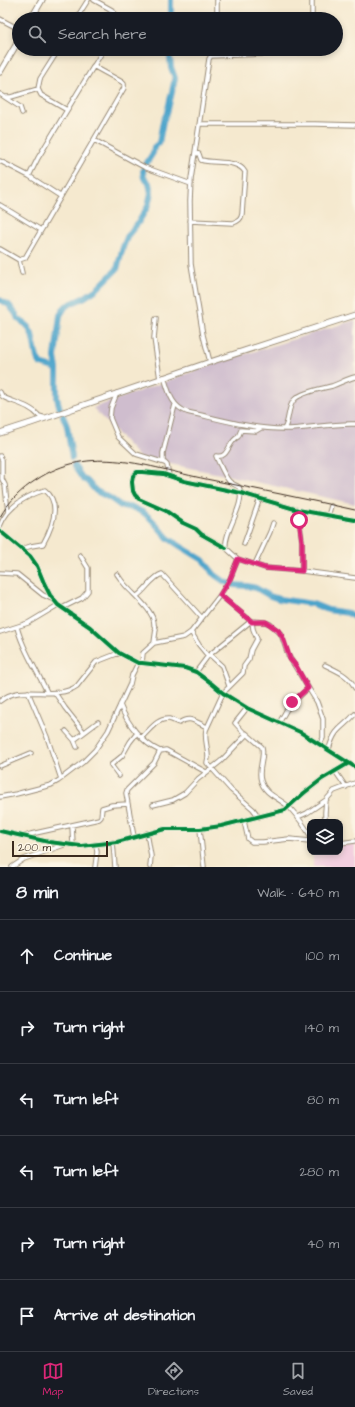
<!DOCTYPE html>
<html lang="en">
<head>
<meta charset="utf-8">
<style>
	:root { --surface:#171b24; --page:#20242c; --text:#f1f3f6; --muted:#9ea1a6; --line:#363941; --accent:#db2777 }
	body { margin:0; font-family:"Architects Daughter",sans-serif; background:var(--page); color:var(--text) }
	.controls { position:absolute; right:12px; bottom:12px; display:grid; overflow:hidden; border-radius:8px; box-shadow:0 2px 6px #0003 }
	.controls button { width:36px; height:36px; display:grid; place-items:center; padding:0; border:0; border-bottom:1px solid var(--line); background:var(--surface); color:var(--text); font:20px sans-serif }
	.scale { position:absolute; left:12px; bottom:10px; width:96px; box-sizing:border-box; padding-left:4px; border:2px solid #3b2a1e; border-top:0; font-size:11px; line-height:14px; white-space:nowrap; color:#3b2a1e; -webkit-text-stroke:3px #fcf5e5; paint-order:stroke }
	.stop { position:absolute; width:12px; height:12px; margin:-9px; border:3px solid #db2777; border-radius:50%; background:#fff }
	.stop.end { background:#db2777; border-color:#fff; box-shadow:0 1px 4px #0008 }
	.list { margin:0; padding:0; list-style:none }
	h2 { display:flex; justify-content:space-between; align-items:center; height:52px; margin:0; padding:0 16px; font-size:17px }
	h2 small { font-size:13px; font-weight:400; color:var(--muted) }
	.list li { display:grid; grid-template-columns:26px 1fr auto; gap:12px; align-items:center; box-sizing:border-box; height:72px; padding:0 16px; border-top:1px solid var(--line) }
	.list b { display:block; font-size:15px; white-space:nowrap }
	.list em { font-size:13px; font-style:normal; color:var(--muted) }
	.icon { flex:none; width:22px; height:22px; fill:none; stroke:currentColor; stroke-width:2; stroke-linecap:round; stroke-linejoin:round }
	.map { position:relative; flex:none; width:355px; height:867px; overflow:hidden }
	.search { position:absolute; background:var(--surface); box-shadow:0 2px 6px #0003; left:12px; right:12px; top:12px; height:44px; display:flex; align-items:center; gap:10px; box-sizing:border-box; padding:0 14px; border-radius:22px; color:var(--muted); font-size:15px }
	.sheet { height:484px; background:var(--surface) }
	nav { display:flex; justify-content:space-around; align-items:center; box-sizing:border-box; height:56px; border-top:1px solid var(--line); background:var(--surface); font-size:11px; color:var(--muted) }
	nav a { display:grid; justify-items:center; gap:2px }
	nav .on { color:var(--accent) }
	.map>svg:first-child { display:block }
</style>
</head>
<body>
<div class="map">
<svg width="355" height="867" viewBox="0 0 355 867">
	<rect width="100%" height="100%" fill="#fcf5e5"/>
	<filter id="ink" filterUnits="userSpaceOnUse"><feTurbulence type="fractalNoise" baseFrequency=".025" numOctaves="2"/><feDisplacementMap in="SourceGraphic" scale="8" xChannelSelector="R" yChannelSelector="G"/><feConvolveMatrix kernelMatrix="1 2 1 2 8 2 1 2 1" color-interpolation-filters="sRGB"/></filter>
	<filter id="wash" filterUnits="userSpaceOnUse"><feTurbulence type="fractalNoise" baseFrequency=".012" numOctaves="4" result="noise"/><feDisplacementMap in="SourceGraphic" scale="16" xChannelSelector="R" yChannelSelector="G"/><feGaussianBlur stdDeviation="0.9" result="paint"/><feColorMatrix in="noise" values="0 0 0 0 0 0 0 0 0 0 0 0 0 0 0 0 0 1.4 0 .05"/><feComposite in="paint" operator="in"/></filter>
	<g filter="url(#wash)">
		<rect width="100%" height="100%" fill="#f5e9cf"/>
		<path fill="#f3cfdf" d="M355 844V867H313V852H340V845Z"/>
		<path fill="#cfbdce" d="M355 320V504L230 476 140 458 93 408 214 364Z"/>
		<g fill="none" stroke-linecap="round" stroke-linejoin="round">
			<path stroke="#4ea4cb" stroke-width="6" d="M171 19V0
				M0 300 9 305 16 314 18 319 27 325 32 334 37 358 41 364 57 369
				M60 409 57 398V369L55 357 60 315 66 306 85 297 97 289 117 269 123 247 128 235 138 223 148 206 151 193 149 183 144 178 143 172 144 167 153 153 154 147 159 143 163 121 167 113 172 92 175 78 171 67 169 49
				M63 416 67 426 72 458
				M74 466 83 479 87 481 96 491 110 498 121 506 134 508 144 513 152 520 168 538 180 546 203 560 215 575 225 582 234 585 247 586 256 588 270 596 279 599 313 604 328 610 348 613 355 618"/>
		</g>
	</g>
	<g filter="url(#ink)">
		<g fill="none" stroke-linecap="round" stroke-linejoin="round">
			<g stroke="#988a76" stroke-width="5.5">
				<path id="street" d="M94 0 112 10 118 19
					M312 0V19
					M0 19 19 29
					M76 19 88 0
					M217 19V0
					M59 49 40 79 38 89 41 95 67 110
					M211 56 308 52 312 49
					M0 94 20 107 22 113
					M6 97H11L38 89
					M200 124H315L355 125
					M94 140 144 167 191 184
					M0 161 29 176
					M60 196 29 176 38 158 104 49
					M0 205 41 230
					M190 221 233 223C239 221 241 219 242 214L245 172C238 159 214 164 201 160L199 154 195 153
					M0 249 19 260 25 258 124 88V84L122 82 93 66
					M19 260 22 273
					M156 318 154 338 160 379
					M210 362 203 335 191 264 190 201 191 179 209 59 215 49
					M164 377C169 392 171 406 187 412 219 419 252 429 284 429 308 429 331 423 355 424
					M0 392 2 396 5 398C16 403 31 406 39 416L46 418
					M117 393 111 408 110 418 118 437 136 454 165 463 167 465 169 476
					M261 428 256 431 241 430 238 437C228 441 229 459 216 456 218 461 226 479 230 482 232 484 236 485 239 487 247 504 223 532 226 548L238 559 265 568 302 571 355 578
					M284 429C290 420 287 408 294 400 301 392 321 389 332 386 340 383 347 379 355 377
					M0 456 2 460V479L5 485 8 512
					M163 461V453L175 405
					M298 510 302 541V571
					M328 516 331 506
					M0 526C7 507 26 496 45 490 62 504 52 528 43 544L31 546 22 549
					M0 531 30 556 37 566 44 583 50 595 58 605 90 627 119 653 138 663H142L185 668 196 672 211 683 223 693 247 708 300 732 355 767
					M244 544 260 498
					M226 548 201 534 196 529 183 523 166 511 139 499 135 495 133 491 132 482 133 476 137 472H142L163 474 184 481 241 493 298 510 355 520
					M255 564 270 532 273 523
					M0 573 17 574 43 595 54 600
					M117 574C120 578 123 583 127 587 135 596 155 612 154 625L156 629 154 643
					M220 595 251 621 265 622 270 624 281 634 288 655 317 702 323 719V738L320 744
					M137 596C146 590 152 577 162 574L202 618
					M62 608 82 598 88 591V568L80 555
					M252 622 253 629 257 639 251 650 249 659 244 666 243 673 223 693 206 730C204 738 208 748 208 757 208 759 207 761 207 763L231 790 253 809 259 817
					M17 627C23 651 37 670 47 692
					M0 632 28 623 58 605
					M191 632 199 645 208 656
					M210 655 222 666 229 686
					M142 663 143 653 154 643 184 637 191 632 220 595 230 579 238 559
					M325 665C337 671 349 675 355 688
					M196 672 208 656 251 621
					M28 692 47 737 61 779
					M55 693 65 708 84 732
					M0 701C22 682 54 702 77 686L96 662 119 653
					M120 705C127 723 142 743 160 751L166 750 206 772
					M279 723 287 709 308 688
					M66 731 74 740 77 747
					M246 733 262 747C265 759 257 769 261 781 265 795 280 798 290 808 297 816 304 825 310 835
					M142 737C150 730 157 718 169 719 173 720 176 722 179 723 190 715 195 722 207 727
					M74 740 98 722
					M329 749C335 727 342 729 355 714
					M0 766 31 753
					M335 771 346 787
					M119 776 111 765 122 756 130 742 137 733
					M0 797 16 794 51 785 58 781 83 762 95 750 108 731 130 684 132 675 138 663
					M153 805 173 800 185 793 198 779 221 761 246 735 235 723 247 708
					M298 817 307 813 326 800 334 791 355 783
					M244 821 248 839 252 842H263L289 839 310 841
					M325 822V812L326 800
					M72 825 73 845
					M200 829 204 867
					M0 831 49 842 81 846 117 842 165 829H200L221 826 285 810 304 793 322 779 349 763
					M147 833 151 856 150 867
					M25 836 31 834 99 819 101 817 102 808 112 805 128 804
					M134 837 126 793 127 790 154 763 160 751
					M113 842 115 867
					M340 843 355 841
					M12 867 24 859 64 845
					M95 867 97 852 96 845"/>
			</g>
			<g stroke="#988a76" stroke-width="7">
				<path id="secondary" d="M31 19 42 0
					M0 72 19 40
					M0 433 31 423 210 362 355 315"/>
			</g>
			<use href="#street" stroke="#fff" stroke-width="3.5"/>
			<use href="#secondary" stroke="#fff" stroke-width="5"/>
			<path stroke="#3b2a1e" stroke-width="1" d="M0 517C8 502 22 489 36 480 91 443 147 467 206 479 256 489 306 499 355 510"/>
			<g stroke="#fcf5e5" stroke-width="6">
				<path id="cycleway" d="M0 531 30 556 37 566 44 583 50 595 58 605 90 627 119 653 138 663H142L185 668 196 672 211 683 223 693 247 708 300 732 355 767
					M226 548 201 534 196 529 183 523 166 511 139 499 135 495 133 491 132 482 133 476 137 472H142L163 474 184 481 241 493 298 510 355 520
					M0 831 49 842 81 846 117 842 165 829H200L221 826 285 810 304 793 322 779 349 763"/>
			</g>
			<use href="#cycleway" stroke="#00873e" stroke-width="4"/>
		</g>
	</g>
	<g fill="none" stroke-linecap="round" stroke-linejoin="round" filter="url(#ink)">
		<path stroke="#db2777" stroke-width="5" d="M292 702 308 688 296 666 290 659 283 638 278 630 266 622H252L220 595 230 579 238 559 265 568 302 571V541L299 520"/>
	</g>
</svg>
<div class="controls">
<button><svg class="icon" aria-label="layers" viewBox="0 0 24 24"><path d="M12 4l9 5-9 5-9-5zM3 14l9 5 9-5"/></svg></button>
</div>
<div class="scale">200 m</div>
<div class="stop" style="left:299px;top:520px"></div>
<div class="stop end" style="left:292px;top:702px"></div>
<div class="search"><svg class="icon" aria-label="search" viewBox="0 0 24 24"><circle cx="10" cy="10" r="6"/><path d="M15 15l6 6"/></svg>Search here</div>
</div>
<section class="sheet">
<h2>8 min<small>Walk · 640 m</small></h2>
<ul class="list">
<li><svg class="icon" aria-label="ahead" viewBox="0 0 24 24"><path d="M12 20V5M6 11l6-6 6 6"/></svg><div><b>Continue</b></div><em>100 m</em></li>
<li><svg class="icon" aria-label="right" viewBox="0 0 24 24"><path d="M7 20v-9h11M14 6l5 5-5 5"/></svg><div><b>Turn right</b></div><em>140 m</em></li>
<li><svg class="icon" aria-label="left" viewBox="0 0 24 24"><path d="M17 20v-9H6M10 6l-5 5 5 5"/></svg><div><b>Turn left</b></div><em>80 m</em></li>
<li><svg class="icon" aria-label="left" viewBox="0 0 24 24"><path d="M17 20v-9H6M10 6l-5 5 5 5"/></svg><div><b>Turn left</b></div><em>280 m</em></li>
<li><svg class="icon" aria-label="right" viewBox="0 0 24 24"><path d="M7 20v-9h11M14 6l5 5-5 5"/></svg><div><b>Turn right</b></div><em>40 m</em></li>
<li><svg class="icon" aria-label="arrive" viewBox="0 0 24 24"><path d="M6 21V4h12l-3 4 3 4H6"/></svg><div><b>Arrive at destination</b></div></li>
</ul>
</section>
<nav>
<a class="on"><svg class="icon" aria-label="map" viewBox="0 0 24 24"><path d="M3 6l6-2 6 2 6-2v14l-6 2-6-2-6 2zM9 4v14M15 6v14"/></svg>Map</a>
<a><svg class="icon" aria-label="directions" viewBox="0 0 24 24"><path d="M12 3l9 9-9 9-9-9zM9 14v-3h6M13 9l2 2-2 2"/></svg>Directions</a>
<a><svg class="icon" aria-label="saved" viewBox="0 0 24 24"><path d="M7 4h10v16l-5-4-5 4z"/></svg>Saved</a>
</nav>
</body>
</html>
